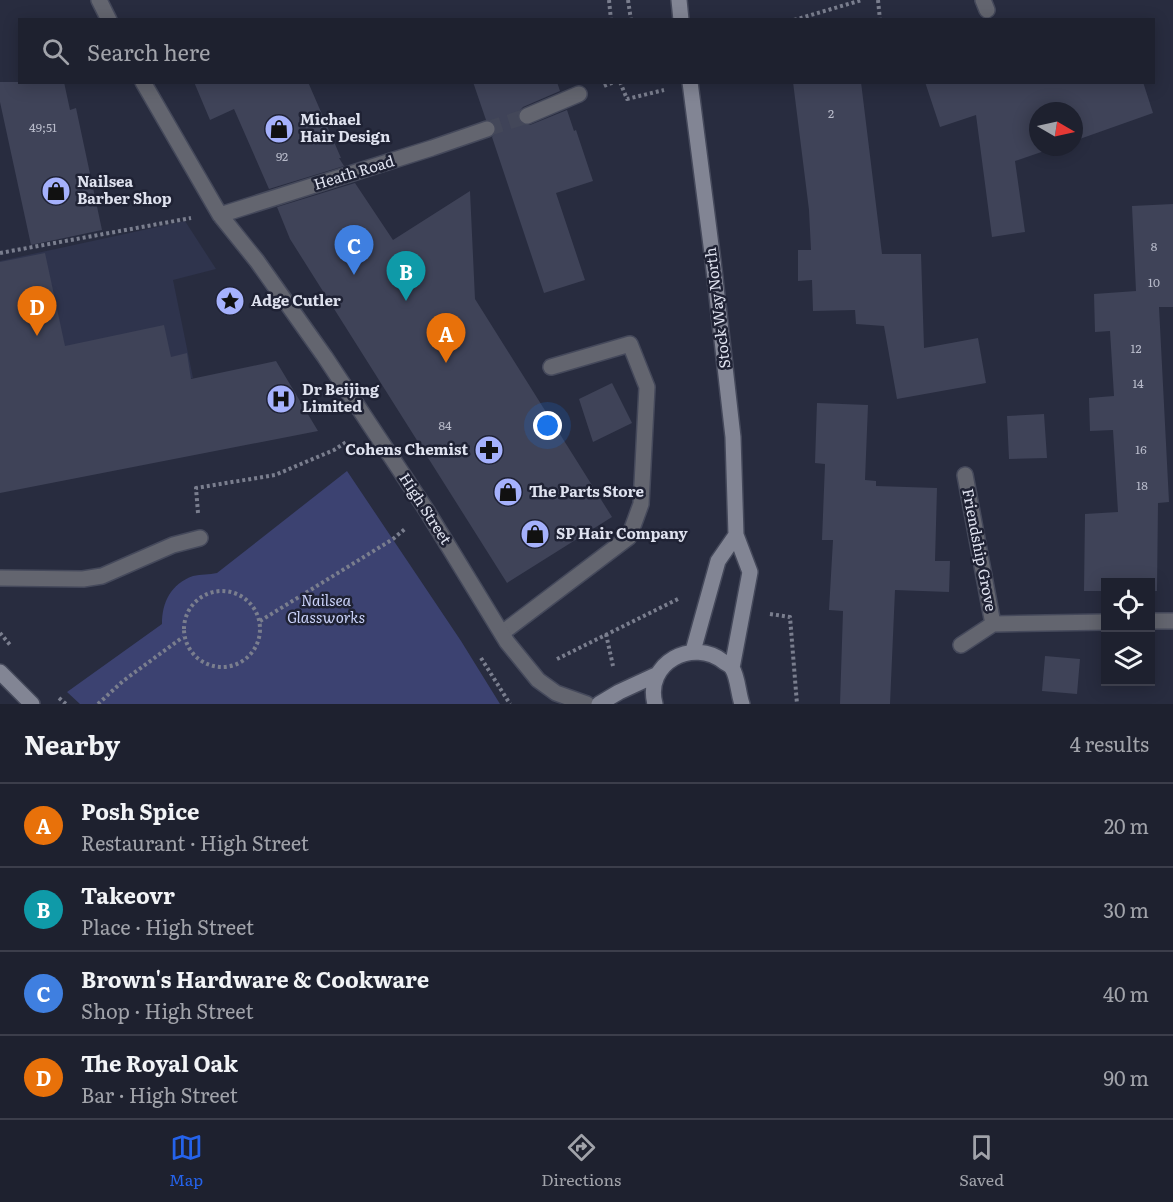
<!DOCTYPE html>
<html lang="en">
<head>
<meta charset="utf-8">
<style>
	:root { --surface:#1e212f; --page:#262937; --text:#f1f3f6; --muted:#a1a3aa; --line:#3c3e4b; --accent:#2563eb }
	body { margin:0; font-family:Literata,serif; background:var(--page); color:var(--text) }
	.controls { position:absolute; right:18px; bottom:18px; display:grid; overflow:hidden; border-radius:0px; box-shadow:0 3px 15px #0003 }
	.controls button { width:54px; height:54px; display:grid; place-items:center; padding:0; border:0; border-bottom:2px solid var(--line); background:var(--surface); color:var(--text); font:30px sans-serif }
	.compass { position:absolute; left:1029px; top:102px; width:54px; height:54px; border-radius:50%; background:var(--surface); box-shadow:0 3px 15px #0003; rotate:99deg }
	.you { position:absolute; left:548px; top:426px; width:21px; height:21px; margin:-15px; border:4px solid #fff; border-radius:50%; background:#1a73e8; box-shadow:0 0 0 9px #1a73e833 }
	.badge { display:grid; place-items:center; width:39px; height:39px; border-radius:50%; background:var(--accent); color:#fff; font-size:20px; font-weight:700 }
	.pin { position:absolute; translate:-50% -50px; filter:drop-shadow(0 2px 3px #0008) }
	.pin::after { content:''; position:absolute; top:32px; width:21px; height:18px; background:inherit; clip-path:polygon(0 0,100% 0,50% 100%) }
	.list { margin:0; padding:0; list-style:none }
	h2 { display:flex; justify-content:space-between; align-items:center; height:78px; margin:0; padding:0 24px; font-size:26px }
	h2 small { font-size:20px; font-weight:400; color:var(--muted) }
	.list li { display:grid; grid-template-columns:39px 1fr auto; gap:18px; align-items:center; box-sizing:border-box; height:84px; padding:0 24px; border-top:2px solid var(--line) }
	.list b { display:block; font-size:22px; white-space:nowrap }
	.list p { margin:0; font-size:20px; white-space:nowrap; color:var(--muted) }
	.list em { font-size:20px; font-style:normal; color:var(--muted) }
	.icon { flex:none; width:33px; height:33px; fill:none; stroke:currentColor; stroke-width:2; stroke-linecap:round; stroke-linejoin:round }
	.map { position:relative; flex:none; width:1173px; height:704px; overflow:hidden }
	.search { position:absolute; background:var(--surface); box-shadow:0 3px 15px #0003; left:18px; right:18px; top:18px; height:66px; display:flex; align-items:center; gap:15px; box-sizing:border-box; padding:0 21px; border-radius:0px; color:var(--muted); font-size:22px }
	.sheet { height:414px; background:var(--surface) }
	nav { display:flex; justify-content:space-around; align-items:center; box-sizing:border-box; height:84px; border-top:2px solid var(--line); background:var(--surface); font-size:16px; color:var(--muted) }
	nav a { display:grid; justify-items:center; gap:3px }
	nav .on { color:var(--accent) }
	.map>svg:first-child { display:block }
</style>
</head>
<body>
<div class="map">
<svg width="1173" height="704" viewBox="0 0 1173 704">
	<rect width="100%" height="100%" fill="#282c3f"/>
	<path fill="#2f344d" d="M185 221 216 269 173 280 193 378 0 415V261Z"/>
	<path fill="#3c4271" d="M347 471 461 641 500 704H80L67 692 162 624C162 602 171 584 193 576 201 574 209 575 217 573Z"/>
	<path fill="#3f4358" d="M0 82H64L70 110 76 108 102 230 31 245 0 102Z
		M194 82H308L341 158H339L344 166 269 189 234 109 210 120Z
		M473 82H557L560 91 523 107 517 114 518 119 522 124 530 125 567 110 574 131 576 130 593 181 556 193 585 280 544 293 492 137 496 131V126L493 121 486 120Z
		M793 82H861L882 254H921L924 348 978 338 986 383 897 399 884 326 856 324 855 310 813 311 812 280 798 281V250H811L809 210Z
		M925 82H1143L1153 113 1074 141V111H1038V147H1056L1015 161 1025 232 992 237 976 115 940 127Z
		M355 183 393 240 470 191 475 299 612 517 507 583 290 239 277 207Z
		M1173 204V307H1159L1169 502 1158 503 1157 591H1150V582H1106V591H1084L1085 514 1118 512 1113 430 1090 431 1089 398 1114 396 1110 331 1095 332 1094 294 1136 291 1132 206Z
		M45 253 65 346 164 325 171 357 187 353 191 379 276 361 318 431 0 493V262Z
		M612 383 632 423 593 442 579 399Z
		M817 403 868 405 865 480 876 481V486L937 488 935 561H950L949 592 895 590 890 704H840L843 611 829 610 833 540H822L825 464 815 463Z
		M1044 414 1047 458 1009 459 1007 416Z
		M1045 656 1080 659 1077 694 1042 691Z"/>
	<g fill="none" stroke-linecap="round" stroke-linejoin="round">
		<path stroke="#434759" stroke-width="15" stroke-dasharray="15 8" stroke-linecap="butt" d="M487 129 527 116"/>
		<g stroke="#45495b" stroke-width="18">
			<path id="lane" d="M0 578 83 579 102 576 173 545 200 538
				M502 633 629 537 641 504 647 387 630 344 551 367"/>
		</g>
		<g stroke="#45495b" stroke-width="18">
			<path id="street" d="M99 0 109 20
				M983 0 987 10
				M143 82 220 215 257 261 325 357 427 511 507 642 538 680 556 693 587 704
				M527 116 579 94
				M220 215 432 148 487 129
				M965 475 993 624 1106 622
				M1150 621H1173
				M961 645 993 624"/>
		</g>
		<g stroke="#45495b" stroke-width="18">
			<path id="secondary" d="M679 0 681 20
				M690 82 713 261 733 437 736 535 750 572 732 668
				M693 651 718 561 736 535
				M0 672 32 704
				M599 704 619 692 658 674
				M655 704C644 663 693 637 724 662 727 664 730 665 732 668 738 677 738 693 742 704"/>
		</g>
		<path stroke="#7a7e8e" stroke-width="4" stroke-dasharray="3 3" stroke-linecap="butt" d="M609 0 611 20
			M628 0 631 20
			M878 0 880 20
			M794 20 862 0
			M620 82 627 99 664 90
			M604 86 614 82
			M0 253 191 218
			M198 513 196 488 275 475 334 450 348 441
			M184 629a38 38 0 1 1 76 0a38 38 0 1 1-76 0Z
			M770 614 790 617 797 704
			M260 621 393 539 406 528
			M0 633 11 646
			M606 634 613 666
			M481 658 510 704
			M557 659 680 598
			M59 698 66 704
			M98 704 123 681 183 637"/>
		<use href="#lane" stroke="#63656f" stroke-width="15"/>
		<use href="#street" stroke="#63656f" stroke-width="15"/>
		<use href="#secondary" stroke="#828594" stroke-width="15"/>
	</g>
	<defs>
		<g id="shop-disc" transform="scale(1.5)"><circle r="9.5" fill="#a5b1fc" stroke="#1f2234"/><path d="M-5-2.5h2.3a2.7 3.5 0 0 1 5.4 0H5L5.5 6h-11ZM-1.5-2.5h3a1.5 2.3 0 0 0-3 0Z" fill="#111"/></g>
		<g id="sight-disc" transform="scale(1.5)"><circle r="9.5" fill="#a5b1fc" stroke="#1f2234"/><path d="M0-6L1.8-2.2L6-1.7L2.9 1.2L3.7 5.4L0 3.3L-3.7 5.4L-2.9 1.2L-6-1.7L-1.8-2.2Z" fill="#111"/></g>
		<g id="hospital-disc" transform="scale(1.5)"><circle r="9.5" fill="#a5b1fc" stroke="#1f2234"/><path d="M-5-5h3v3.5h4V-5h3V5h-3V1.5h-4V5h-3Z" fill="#111"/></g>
		<g id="pharmacy-disc" transform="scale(1.5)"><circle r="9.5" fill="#a5b1fc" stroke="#1f2234"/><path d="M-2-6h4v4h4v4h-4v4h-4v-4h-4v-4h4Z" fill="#111"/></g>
	</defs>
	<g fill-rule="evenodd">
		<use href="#shop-disc" x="279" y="129"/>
		<use href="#shop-disc" x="56" y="191"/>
		<use href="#sight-disc" x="230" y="301"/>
		<use href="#hospital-disc" x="281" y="399"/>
		<use href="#pharmacy-disc" x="489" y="450"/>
		<use href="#shop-disc" x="508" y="492"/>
		<use href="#shop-disc" x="535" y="534"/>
	</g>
	<g text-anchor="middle" stroke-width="5" stroke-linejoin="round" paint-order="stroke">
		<g font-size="12" fill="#b7bac9">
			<text x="831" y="118">2</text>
			<text x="43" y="132">49;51</text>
			<text x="282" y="161">92</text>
			<text x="1154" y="251">8</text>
			<text x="1154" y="287">10</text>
			<text x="1136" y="353">12</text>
			<text x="1138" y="388">14</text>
			<text x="445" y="430">84</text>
			<text x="1141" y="454">16</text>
			<text x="1142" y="490">18</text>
		</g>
		<g font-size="15" font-weight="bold" fill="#dfe2ef" stroke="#1f2234" text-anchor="start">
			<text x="300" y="125">Michael<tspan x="300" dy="17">Hair Design</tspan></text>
			<text x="77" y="187">Nailsea<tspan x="77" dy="17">Barber Shop</tspan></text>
			<text x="251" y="306">Adge Cutler</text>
			<text x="302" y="395">Dr Beijing<tspan x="302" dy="17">Limited</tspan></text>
			<text x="468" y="455" text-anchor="end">Cohens Chemist</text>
			<text x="529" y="497">The Parts Store</text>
			<text x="556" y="539">SP Hair Company</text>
		</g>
		<g font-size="15" fill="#dfe2ef" stroke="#1f2234">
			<text transform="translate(354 173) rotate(-17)" y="5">Heath Road</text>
			<text transform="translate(718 308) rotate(-97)" y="5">Stock Way North</text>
			<text transform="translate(425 509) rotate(57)" y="5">High Street</text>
			<text transform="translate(979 550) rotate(79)" y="5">Friendship Grove</text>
		</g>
		<g font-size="15" font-style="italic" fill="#cad2f9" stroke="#1f2234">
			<text x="326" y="606">Nailsea<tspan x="326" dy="17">Glassworks</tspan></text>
		</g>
	</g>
</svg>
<div class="controls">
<button><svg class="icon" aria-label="locate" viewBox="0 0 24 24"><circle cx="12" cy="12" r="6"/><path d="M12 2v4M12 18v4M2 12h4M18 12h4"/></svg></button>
<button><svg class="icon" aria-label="layers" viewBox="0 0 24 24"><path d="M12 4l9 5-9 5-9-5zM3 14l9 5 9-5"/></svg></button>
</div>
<svg class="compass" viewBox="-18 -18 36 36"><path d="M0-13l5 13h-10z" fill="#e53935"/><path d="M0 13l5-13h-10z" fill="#a1a3aa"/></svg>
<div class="you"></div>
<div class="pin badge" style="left:446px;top:363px;background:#e8710a">A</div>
<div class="pin badge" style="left:406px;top:301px;background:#0f9aa8">B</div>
<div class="pin badge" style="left:354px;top:275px;background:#3f7fe0">C</div>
<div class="pin badge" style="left:37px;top:336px;background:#e8710a">D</div>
<div class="search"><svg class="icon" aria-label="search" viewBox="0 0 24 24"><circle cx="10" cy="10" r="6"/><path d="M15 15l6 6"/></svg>Search here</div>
</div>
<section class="sheet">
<h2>Nearby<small>4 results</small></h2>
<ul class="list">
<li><span class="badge" style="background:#e8710a">A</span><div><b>Posh Spice</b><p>Restaurant · High Street</p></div><em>20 m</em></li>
<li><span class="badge" style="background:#0f9aa8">B</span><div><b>Takeovr</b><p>Place · High Street</p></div><em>30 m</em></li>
<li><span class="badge" style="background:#3f7fe0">C</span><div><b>Brown's Hardware &amp; Cookware</b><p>Shop · High Street</p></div><em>40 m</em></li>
<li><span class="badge" style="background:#e8710a">D</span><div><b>The Royal Oak</b><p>Bar · High Street</p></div><em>90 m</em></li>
</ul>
</section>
<nav>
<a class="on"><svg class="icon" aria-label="map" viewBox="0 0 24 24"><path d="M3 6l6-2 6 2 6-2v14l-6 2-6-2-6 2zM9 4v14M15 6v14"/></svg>Map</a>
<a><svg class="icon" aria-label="directions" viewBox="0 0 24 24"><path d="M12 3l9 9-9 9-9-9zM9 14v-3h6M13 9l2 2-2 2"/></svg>Directions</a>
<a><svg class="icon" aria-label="saved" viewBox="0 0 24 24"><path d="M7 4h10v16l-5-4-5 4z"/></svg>Saved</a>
</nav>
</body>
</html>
